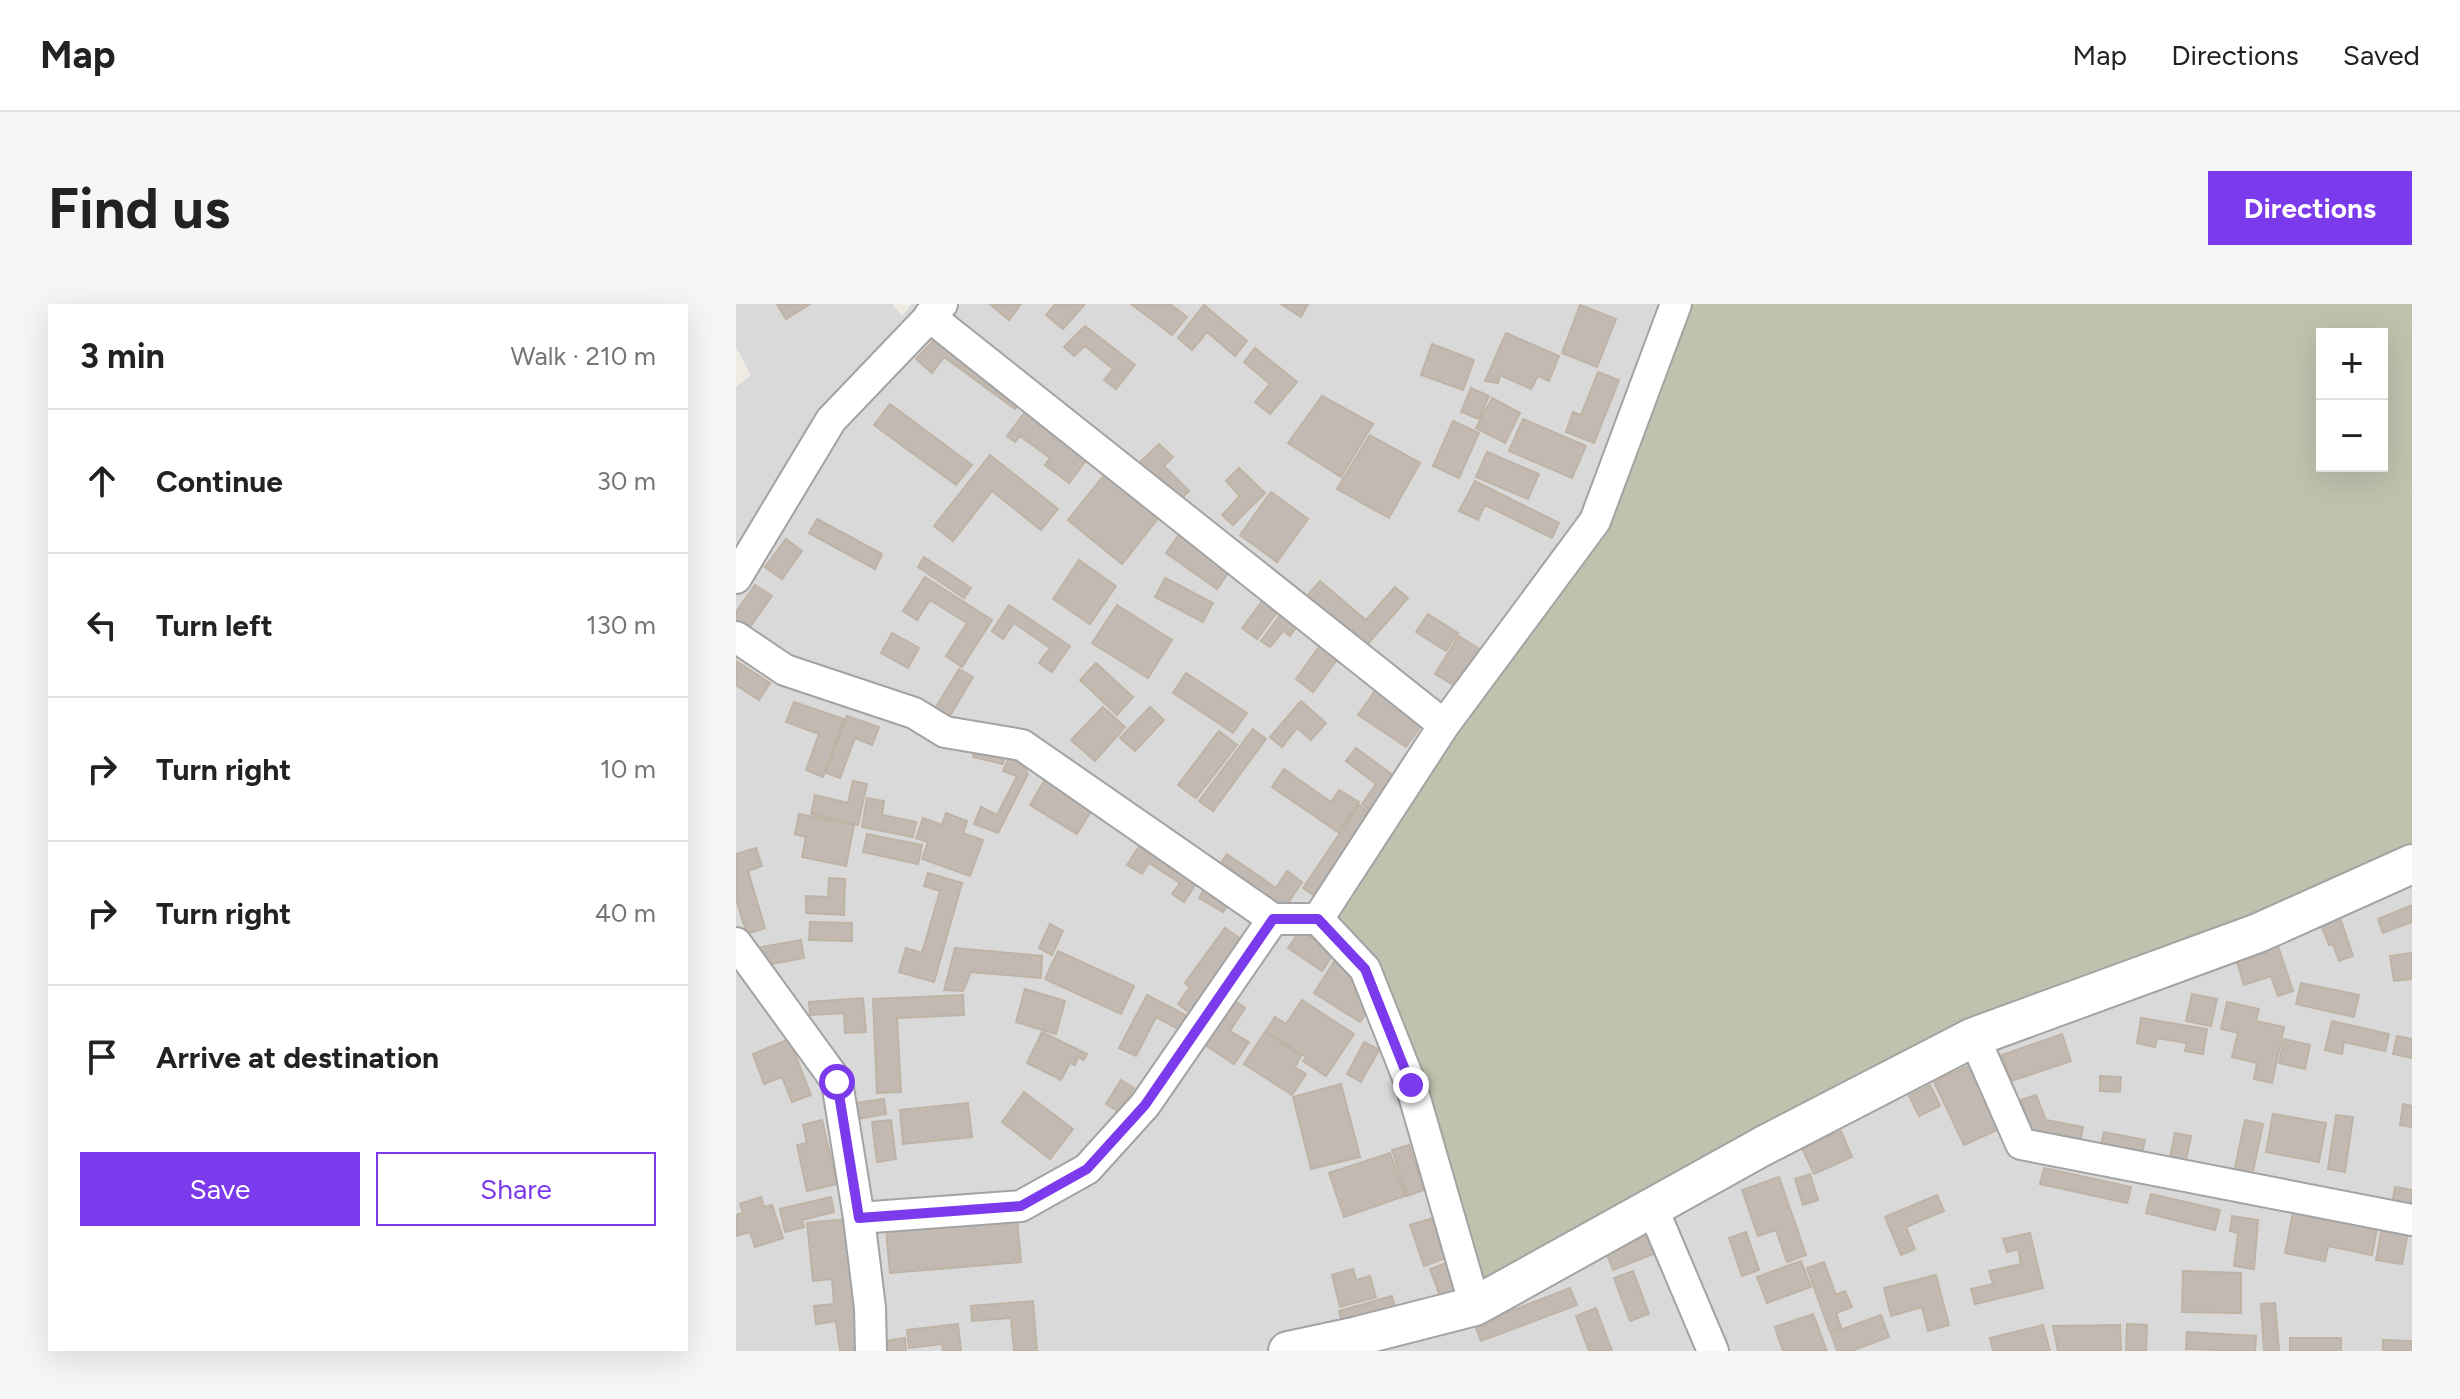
<!DOCTYPE html>
<html lang="en">
<head>
<meta charset="utf-8">
<style>
	:root { --surface:#fff; --page:#f6f6f6; --text:#222; --muted:#767676; --line:#e0e0e0; --accent:#7c3aed }
	body { margin:0; font-family:Figtree,sans-serif; background:var(--page); color:var(--text) }
	.controls { position:absolute; right:24px; top:24px; display:grid; overflow:hidden; border-radius:0px; box-shadow:0 8px 32px #0002 }
	.controls button { width:72px; height:72px; display:grid; place-items:center; padding:0; border:0; border-bottom:2px solid var(--line); background:var(--surface); color:var(--text); font:40px sans-serif }
	.stop { position:absolute; width:24px; height:24px; margin:-18px; border:6px solid #7c3aed; border-radius:50%; background:#fff }
	.stop.end { background:#7c3aed; border-color:#fff; box-shadow:0 2px 8px #0008 }
	.list { margin:0; padding:0; list-style:none }
	h2 { display:flex; justify-content:space-between; align-items:center; height:104px; margin:0; padding:0 32px; font-size:34px }
	h2 small { font-size:26px; font-weight:400; color:var(--muted) }
	.list li { display:grid; grid-template-columns:52px 1fr auto; gap:24px; align-items:center; box-sizing:border-box; height:144px; padding:0 32px; border-top:2px solid var(--line) }
	.list b { display:block; font-size:30px; white-space:nowrap }
	.list em { font-size:26px; font-style:normal; color:var(--muted) }
	.actions { display:flex; gap:16px; padding:24px 32px }
	.actions a { flex:1; padding:18px 0; border:2px solid var(--accent); border-radius:0px; text-align:center; font-size:28px; color:var(--accent) }
	.actions .main { background:var(--accent); color:#fff }
	.icon { flex:none; width:44px; height:44px; fill:none; stroke:currentColor; stroke-width:2; stroke-linecap:round; stroke-linejoin:round }
	.map { position:relative; flex:none; width:1676px; height:1047px; overflow:hidden; border-radius:0px }
	header { display:flex; align-items:center; gap:48px; box-sizing:border-box; height:112px; padding:0 40px; background:var(--surface); border-bottom:2px solid var(--line) }
	header strong { font-size:38px }
	nav { display:flex; gap:44px; margin-inline-start:auto; font-size:28px }
	.intro { display:flex; align-items:center; justify-content:space-between; box-sizing:border-box; height:192px; padding:0 48px }
	h1 { margin:0; font-size:56px }
	.button { padding:20px 36px; border-radius:0px; background:var(--accent); color:#fff; font-size:28px; font-weight:700 }
	main { display:flex; gap:48px; padding:0 48px }
	aside { flex:1; background:var(--surface); border-radius:0px; box-shadow:0 8px 32px #0002 }
	.map>svg:first-child { display:block }
</style>
</head>
<body>
<header>
<strong>Map</strong>
<nav><a>Map</a><a>Directions</a><a>Saved</a></nav>
</header>
<div class="intro"><h1>Find us</h1><a class="button">Directions</a></div>
<main>
<aside>
<h2>3 min<small>Walk · 210 m</small></h2>
<ul class="list">
<li><svg class="icon" aria-label="ahead" viewBox="0 0 24 24"><path d="M12 20V5M6 11l6-6 6 6"/></svg><div><b>Continue</b></div><em>30 m</em></li>
<li><svg class="icon" aria-label="left" viewBox="0 0 24 24"><path d="M17 20v-9H6M10 6l-5 5 5 5"/></svg><div><b>Turn left</b></div><em>130 m</em></li>
<li><svg class="icon" aria-label="right" viewBox="0 0 24 24"><path d="M7 20v-9h11M14 6l5 5-5 5"/></svg><div><b>Turn right</b></div><em>10 m</em></li>
<li><svg class="icon" aria-label="right" viewBox="0 0 24 24"><path d="M7 20v-9h11M14 6l5 5-5 5"/></svg><div><b>Turn right</b></div><em>40 m</em></li>
<li><svg class="icon" aria-label="arrive" viewBox="0 0 24 24"><path d="M6 21V4h12l-3 4 3 4H6"/></svg><div><b>Arrive at destination</b></div></li>
</ul>
<div class="actions"><a class="main">Save</a><a>Share</a></div>
</aside>
<div class="map">
<svg width="1676" height="1047" viewBox="0 0 1676 1047">
	<rect width="100%" height="100%" fill="#eeebe2"/>
	<path fill="#dad9d9" d="M0 0H156L166 12 176 0H940L1027 842 1676 560V1047H0V83L15 71 0 43Z"/>
	<path fill="#c0c2ae" fill-rule="evenodd" d="M940 0H1676V560L1238 733 739 1002 675 781 582 615 859 218ZM1586 30H1646V162H1586Z"/>
	<path fill="#c2bab2" stroke="#bfb3a5" stroke-width="2" d="M41 0H74L50 15Z
		M254 0H285L273 16Z
		M319 0H349L327 25 310 11Z
		M395 0H434L451 13 436 31Z
		M545 0H572L565 13Z
		M468 1 511 37 499 52 471 28 456 46 442 34Z
		M844 1 880 15 861 63 826 49Z
		M349 22 399 61 380 85 368 76 377 65 349 42 338 52 328 43Z
		M205 29 289 91 279 105 208 53 196 69 180 55Z
		M770 29 823 52 813 77 802 72 795 85 764 71 762 79 749 77Z
		M696 40 738 56 727 86 685 71Z
		M519 44 561 78 534 110 519 98 534 80 508 58Z
		M862 68 883 76 858 139 830 128 837 108 845 111Z
		M735 84 753 92 743 115 725 108Z
		M586 92 637 120 605 173 552 139Z
		M756 94 784 109 769 139 740 124Z
		M154 100 236 161 220 181 138 121Z
		M292 104 354 151 333 179 309 161 314 154 284 132 279 138 271 132Z
		M787 115 850 142 836 174 773 147Z
		M717 117 743 129 723 174 697 162Z
		M634 131 684 159 653 214 601 185Z
		M423 140 437 153 428 162 453 187 438 202 399 163Z
		M751 148 803 170 792 195 740 173Z
		M254 151 322 205 305 226 256 187 217 237 198 222Z
		M374 164 428 207 386 260 332 216Z
		M503 164 529 189 497 221 486 211 504 192 490 177Z
		M739 177 823 219 816 234 749 201 742 216 723 207Z
		M535 188 572 215 541 258 504 231Z
		M81 215 146 250 139 265 73 229Z
		M447 225 498 261 481 285 430 249Z
		M50 235 66 247 46 275 29 263Z
		M188 253 235 284 228 294 182 263Z
		M343 256 380 282 354 320 317 295Z
		M189 273 256 316 226 363 210 352 231 319 194 296 181 316 167 307Z
		M429 274 477 299 467 318 419 293Z
		M584 277 630 316 659 283 672 294 629 343 570 293Z
		M19 281 36 292 9 330 0 323V308Z
		M528 295 543 306 521 335 506 324Z
		M273 301 334 342 316 368 303 359 314 344 278 319 267 335 256 327Z
		M381 301 436 336 412 374 356 339Z
		M545 310 561 322 554 332 547 327 534 343 525 337Z
		M692 310 722 329 710 347 680 328Z
		M156 329 183 344 172 364 145 349Z
		M723 332 748 348 724 385 699 370Z
		M588 336 606 349 577 388 560 375Z
		M0 357 34 379 23 396 0 381Z
		M360 359 397 393 381 411 344 376Z
		M223 365 237 373 208 422 194 413Z
		M450 369 511 409 497 429 437 389Z
		M643 381 691 413 670 443 622 411Z
		M565 397 590 419 575 436 561 424 546 443 534 433Z
		M58 398 108 415 87 473 70 466 83 430 50 418Z
		M367 403 389 423 359 457 335 436Z
		M414 403 428 416 399 447 384 434Z
		M111 412 143 423 136 441 119 434 104 474 90 469Z
		M517 425 530 435 477 507 463 497Z
		M483 427 501 441 460 494 442 481Z
		M241 437 271 444 267 460 237 453Z
		M620 444 666 478 641 511 626 500 640 480 610 457Z
		M275 449 294 457 290 469 292 470 262 529 238 520 245 503 261 511 281 472 267 467Z
		M548 465 595 498 603 486 623 498 602 528 536 483Z
		M313 469 360 499 341 530 294 501Z
		M117 477 131 480 122 521 75 510 79 491 112 499Z
		M131 494 148 497 146 511 180 518 177 533 126 523Z
		M623 501 645 516 589 599 567 584Z
		M210 509 231 517 227 529 247 536 234 572 186 555 192 538 180 534 187 514 206 521Z
		M63 510 118 521 110 562 66 553 70 533 59 530Z
		M131 530 186 541 182 560 127 548Z
		M410 532 467 569 448 598 436 590 444 579 413 559 406 570 391 561Z
		M20 544 26 562 12 567 29 624 11 630 0 595V550Z
		M491 550 540 584 551 567 566 578 546 608 481 565Z
		M192 569 226 579 198 678 163 668 170 644 186 649 204 587 188 582Z
		M93 574 109 575 108 611 70 609V592L92 593Z
		M473 578 497 593 487 608 463 594Z
		M1676 601V618L1647 629 1642 615Z
		M1604 614 1617 652 1603 657 1597 640 1593 641 1585 621Z
		M74 618 116 619V637L73 636Z
		M314 620 327 627 316 651 303 644Z
		M489 624 512 640 459 713 442 700 454 683 449 679Z
		M565 626 598 649 586 667 552 644Z
		M65 636 68 654 24 662 21 644Z
		M1542 642 1557 687 1542 692 1535 672 1508 681 1500 655Z
		M219 644 306 652 305 674 235 668 227 687 208 686Z
		M322 647 398 682 385 710 309 675Z
		M1676 649V675L1658 677 1654 652Z
		M601 653 629 670 618 689 636 700 624 718 578 689Z
		M1565 679 1623 691 1618 713 1560 700Z
		M289 685 329 697 320 730 280 718Z
		M1456 690 1481 695 1475 722 1450 717Z
		M227 691 228 711 161 714 165 788 141 789 137 695Z
		M411 691 453 713 446 727 420 713 400 752 383 744Z
		M490 691 509 704 494 727 513 738 498 760 460 735Z
		M127 694 130 728 109 729 108 709 74 711 73 698Z
		M566 696 618 730 590 772 567 757 570 753 530 727 539 713 550 720Z
		M1491 698 1523 705 1520 717 1548 723 1536 779 1518 775 1521 759 1496 753 1502 729 1485 725Z
		M1405 714 1471 725 1467 750 1449 747 1451 739 1421 734 1419 743 1401 739Z
		M1596 717 1653 730 1649 747 1608 738 1606 750 1589 746Z
		M306 728 351 750 348 756 342 753 339 761 334 759 325 776 291 759Z
		M529 728 565 752 559 763 570 770 556 791 508 760Z
		M1326 730 1335 757 1275 777 1266 751Z
		M1661 732 1676 735V754L1657 750Z
		M53 735 75 791 56 798 46 773 28 780 17 750Z
		M1548 735 1574 741 1569 765 1543 759Z
		M628 738 643 746 625 778 611 770Z
		M1238 759 1268 823 1228 841 1198 778Z
		M1364 772 1385 773 1384 788 1364 787Z
		M385 776 398 784 383 808 370 800Z
		M605 780 624 853 575 865 557 793Z
		M1194 781 1204 802 1183 812 1173 792Z
		M288 788 337 825 314 855 266 818Z
		M1300 791 1310 816 1347 823 1344 838 1297 828 1285 796Z
		M148 795 150 810 121 815 119 799Z
		M232 799 236 833 167 840 164 806Z
		M1667 800 1676 802V823L1664 821Z
		M1537 810 1590 819 1583 858 1530 848Z
		M1600 811 1617 813 1609 868 1592 865Z
		M86 816 101 880 71 887 61 841 71 839 67 821Z
		M155 816 160 855 141 858 136 818Z
		M1509 816 1527 820 1515 877 1497 873Z
		M1105 827 1116 853 1078 870 1066 844Z
		M1368 828 1409 836 1406 850 1365 842Z
		M1439 829 1455 832 1449 861 1433 858Z
		M673 841 688 886 671 892 656 846Z
		M654 849 669 892 608 913 593 869Z
		M1308 864 1395 883 1391 899 1304 880Z
		M1074 870 1082 896 1067 901 1059 875Z
		M1043 873 1070 951 1051 958 1040 926 1022 932 1006 886Z
		M1659 883 1676 886V904L1656 900Z
		M1415 890 1484 906 1479 926 1410 909Z
		M1201 891 1208 907 1170 923 1179 945 1165 951 1149 913Z
		M25 893 28 903 36 901 47 934 19 943 14 928 0 932V911L7 909 4 900Z
		M95 893 98 908 66 916 68 923 49 928 44 905Z
		M1558 903 1642 919 1636 951 1592 942 1589 957 1549 949Z
		M1496 912 1522 916 1518 965 1498 962 1502 929 1494 927Z
		M281 914 285 958 154 969 150 925Z
		M697 914 710 954 688 962 674 921Z
		M109 915 125 1047H104L100 1017 80 1020 78 1002 98 1000 96 975 77 977 71 919Z
		M1646 923 1672 928 1666 960 1640 956Z
		M911 924 920 949 877 966 867 940Z
		M1010 928 1023 966 1006 972 993 934Z
		M1294 929 1307 984 1239 1000 1235 985 1257 980 1253 967 1285 960 1282 945 1271 948 1267 935Z
		M1065 957 1075 983 1031 999 1021 973Z
		M713 958 725 990 706 997 694 965Z
		M1088 958 1100 991 1109 987 1116 1003 1100 1009 1105 1023 1094 1028 1071 964Z
		M617 965 620 976 634 972 640 993 604 1003 596 971Z
		M897 967 913 1010 894 1017 878 974Z
		M1447 967 1505 969V1009L1446 1008Z
		M1200 971 1213 1021 1192 1027 1186 1003 1155 1012 1148 984Z
		M834 984 841 1001 745 1037 739 1021Z
		M656 992 662 1013 609 1029 603 1007Z
		M297 997 301 1047H278L275 1014 236 1017 235 1002Z
		M1539 999 1543 1047H1528L1525 1000Z
		M860 1004 876 1047H853L840 1012Z
		M1077 1010 1091 1047H1047L1039 1023Z
		M1145 1011 1153 1033 1115 1047H1101L1095 1029Z
		M222 1020 225 1047H207L206 1040 173 1044 171 1026Z
		M1391 1020 1411 1021 1410 1047H1390Z
		M1307 1021 1314 1047H1257L1254 1034Z
		M1384 1021 1385 1047H1322L1317 1022Z
		M1451 1028 1520 1032 1519 1047 1450 1045Z
		M169 1034 170 1047H151L149 1037Z
		M1554 1034H1605V1047H1554Z
		M1647 1036 1676 1037V1047H1647Z"/>
	<g fill="none" stroke-linecap="round" stroke-linejoin="round">
		<g stroke="#a3a3a3" stroke-width="34">
			<path id="minor" d="M193 12 708 421
				M0 274 95 116 206 0
				M0 333 49 366 178 409 209 428 286 441 537 615H582
				M0 639 101 778 123 914 134 1004 135 1047
				M1238 733 1285 840 1676 916
				M916 903 977 1047
				M123 914 285 902 351 865 409 801 537 615
				M739 1002 675 781 629 665 582 615 708 421 859 217 940 0"/>
		</g>
		<g stroke="#a3a3a3" stroke-width="42">
			<path id="tertiary" d="M552 1047 622 1032 739 1002 1027 842 1238 733 1522 629 1676 560"/>
		</g>
		<use href="#minor" stroke="#fff" stroke-width="30"/>
		<use href="#tertiary" stroke="#fff" stroke-width="38"/>
	</g>
	<g fill="none" stroke-linecap="round" stroke-linejoin="round">
		<path stroke="#7c3aed" stroke-width="10" d="M101 778 123 914 285 902 351 865 409 801 537 615H582L629 665 675 781"/>
	</g>
</svg>
<div class="controls">
<button>+</button>
<button>−</button>
</div>
<div class="stop" style="left:101px;top:778px"></div>
<div class="stop end" style="left:675px;top:781px"></div>
</div>
</main>
</body>
</html>
